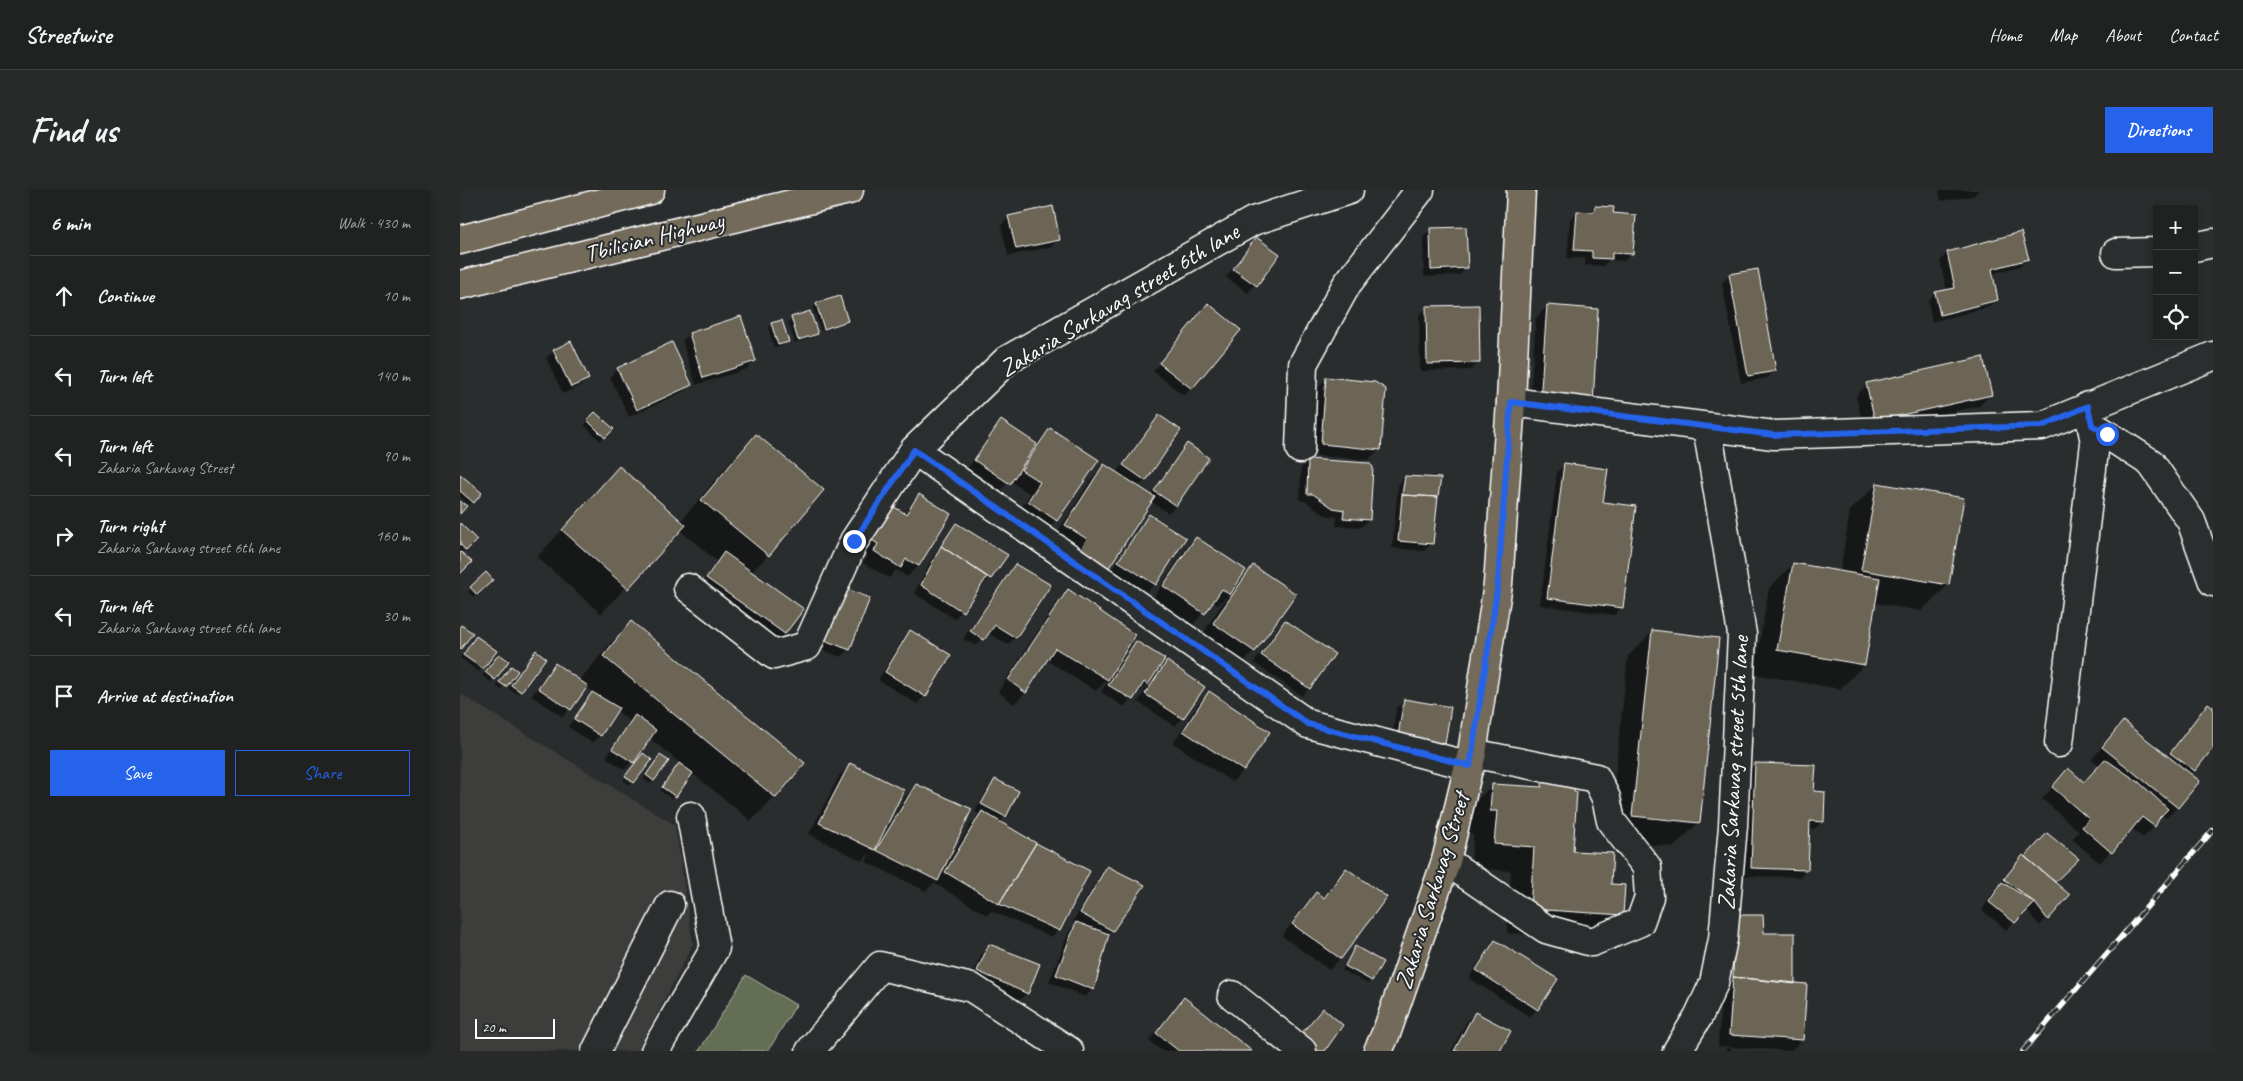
<!DOCTYPE html>
<html lang="en">
<head>
<meta charset="utf-8">
<style>
	:root { --surface:#202222; --page:#282a2a; --text:#f1f3f6; --muted:#a2a4a5; --line:#3d3f40; --accent:#2563eb }
	body { margin:0; font-family:Caveat,sans-serif; background:var(--page); color:var(--text) }
	.controls { position:absolute; right:15px; top:15px; display:grid; overflow:hidden; border-radius:0px; box-shadow:0 2px 8px #0003 }
	.controls button { width:45px; height:45px; display:grid; place-items:center; padding:0; border:0; border-bottom:1px solid var(--line); background:var(--surface); color:var(--text); font:25px sans-serif }
	.scale { position:absolute; left:15px; bottom:12px; width:80px; box-sizing:border-box; padding-left:5px; border:2px solid #fff; border-top:0; font-size:14px; line-height:18px; white-space:nowrap; color:#fff; -webkit-text-stroke:4px #2a2d2e; paint-order:stroke }
	.stop { position:absolute; width:15px; height:15px; margin:-11px; border:4px solid #2563eb; border-radius:50%; background:#fff }
	.stop.end { background:#2563eb; border-color:#fff; box-shadow:0 1px 5px #0008 }
	.list { margin:0; padding:0; list-style:none }
	h2 { display:flex; justify-content:space-between; align-items:center; height:65px; margin:0; padding:0 20px; font-size:21px }
	h2 small { font-size:16px; font-weight:400; color:var(--muted) }
	.list li { display:grid; grid-template-columns:32px 1fr auto; gap:15px; align-items:center; box-sizing:border-box; height:80px; padding:0 20px; border-top:1px solid var(--line) }
	.list b { display:block; font-size:19px; white-space:nowrap }
	.list p { margin:0; font-size:16px; white-space:nowrap; color:var(--muted) }
	.list em { font-size:16px; font-style:normal; color:var(--muted) }
	.actions { display:flex; gap:10px; padding:15px 20px }
	.actions a { flex:1; padding:11px 0; border:1px solid var(--accent); border-radius:0px; text-align:center; font-size:18px; color:var(--accent) }
	.actions .main { background:var(--accent); color:#fff }
	.icon { flex:none; width:28px; height:28px; fill:none; stroke:currentColor; stroke-width:2; stroke-linecap:round; stroke-linejoin:round }
	.map { position:relative; flex:none; width:1753px; height:861px; overflow:hidden; border-radius:0px }
	header { display:flex; align-items:center; gap:30px; box-sizing:border-box; height:70px; padding:0 25px; background:var(--surface); border-bottom:1px solid var(--line) }
	header strong { font-size:24px }
	nav { display:flex; gap:28px; margin-inline-start:auto; font-size:18px }
	.intro { display:flex; align-items:center; justify-content:space-between; box-sizing:border-box; height:120px; padding:0 30px }
	h1 { margin:0; font-size:35px }
	.button { padding:12px 22px; border-radius:0px; background:var(--accent); color:#fff; font-size:18px; font-weight:700 }
	main { display:flex; gap:30px; padding:0 30px }
	aside { flex:1; background:var(--surface); border-radius:0px; box-shadow:0 2px 8px #0003 }
	.map>svg:first-child { display:block }
</style>
</head>
<body>
<header>
<strong>Streetwise</strong>
<nav><a>Home</a><a>Map</a><a>About</a><a>Contact</a></nav>
</header>
<div class="intro"><h1>Find us</h1><a class="button">Directions</a></div>
<main>
<aside>
<h2>6 min<small>Walk · 430 m</small></h2>
<ul class="list">
<li><svg class="icon" aria-label="ahead" viewBox="0 0 24 24"><path d="M12 20V5M6 11l6-6 6 6"/></svg><div><b>Continue</b></div><em>10 m</em></li>
<li><svg class="icon" aria-label="left" viewBox="0 0 24 24"><path d="M17 20v-9H6M10 6l-5 5 5 5"/></svg><div><b>Turn left</b></div><em>140 m</em></li>
<li><svg class="icon" aria-label="left" viewBox="0 0 24 24"><path d="M17 20v-9H6M10 6l-5 5 5 5"/></svg><div><b>Turn left</b><p>Zakaria Sarkavag Street</p></div><em>90 m</em></li>
<li><svg class="icon" aria-label="right" viewBox="0 0 24 24"><path d="M7 20v-9h11M14 6l5 5-5 5"/></svg><div><b>Turn right</b><p>Zakaria Sarkavag street 6th lane</p></div><em>160 m</em></li>
<li><svg class="icon" aria-label="left" viewBox="0 0 24 24"><path d="M17 20v-9H6M10 6l-5 5 5 5"/></svg><div><b>Turn left</b><p>Zakaria Sarkavag street 6th lane</p></div><em>30 m</em></li>
<li><svg class="icon" aria-label="arrive" viewBox="0 0 24 24"><path d="M6 21V4h12l-3 4 3 4H6"/></svg><div><b>Arrive at destination</b></div></li>
</ul>
<div class="actions"><a class="main">Save</a><a>Share</a></div>
</aside>
<div class="map">
<svg width="1753" height="861" viewBox="0 0 1753 861">
	<rect width="100%" height="100%" fill="#2a2d2e"/>
	<filter id="ink" filterUnits="userSpaceOnUse"><feTurbulence type="fractalNoise" baseFrequency=".02" numOctaves="2"/><feDisplacementMap in="SourceGraphic" scale="10" xChannelSelector="R" yChannelSelector="G"/><feConvolveMatrix kernelMatrix="1 2 1 2 8 2 1 2 1" color-interpolation-filters="sRGB"/></filter>
	<g filter="url(#ink)">
		<path fill="#3e3e3a" d="M0 504 215 635 233 754 178 861H0Z"/>
		<path fill="#646e54" stroke="#b2b6aa" d="M286 785 336 815 308 861H239Z"/>
		<path fill="#0007" d="M1479 0H1519L1513 6 1481 11Z
			M1135 17 1152 24 1171 64 1164 71 1149 70 1143 76 1125 75V68H1107L1110 29 1117 22 1129 23Z
			M549 27 599 49 591 57 548 66 541 35Z
			M970 40 1006 78 999 85 964 87 963 47Z
			M1560 43 1568 69 1560 76 1532 84 1537 109 1529 117 1472 132 1468 111 1475 103 1487 101 1480 71 1487 63Z
			M797 49 818 64 788 103 766 87Z
			M1270 85 1315 181 1307 188 1281 193 1262 93Z
			M357 114 386 131 383 134 361 141 353 118Z
			M1087 116 1137 121 1069 222 1076 128Z
			M967 117 1018 173 1011 180 960 181 959 125Z
			M741 122 779 140 724 206 693 181Z
			M332 128 356 143 353 147 335 153 328 132Z
			M312 134 328 151 324 155 314 158 308 138Z
			M230 144 294 171 287 179 236 195 222 151Z
			M211 154 230 194 223 202 169 227 150 187 157 179Z
			M94 161 127 189 120 196 103 204 86 168Z
			M867 188 920 259 908 270 850 265 856 200Z
			M1407 194 1530 205 1519 216 1404 241 1396 206Z
			M135 223 152 239 140 251 124 235Z
			M699 226 685 290 678 297 690 305 720 262 727 255 716 316 708 323 690 311 647 378 595 346 633 287 645 275 656 283Z
			M541 232 576 255 590 239 596 330 585 341 558 323 570 304 550 291 541 300 508 278 534 239Z
			M296 246 308 365 291 383 324 444 317 451 239 396 257 371 219 340 141 424 77 367 159 278 220 332 270 272Z
			M849 271 909 330 901 337 876 336 877 327 865 325 845 311H840L841 278Z
			M1105 274 1142 313 1162 417 1154 425 1080 415 1097 282Z
			M0 286 20 304 9 315 0 307Z
			M945 287 972 353 964 361 932 358 938 295Z
			M1417 294 1488 395 1461 421 1414 413 1404 475 1380 499 1294 484 1309 398 1333 374 1380 382 1390 321Z
			M459 305 490 324 458 376 447 387 436 380 429 388 403 373 408 365 395 358 443 324Z
			M689 326 725 348 695 394 687 402 652 379 682 333Z
			M0 335 15 350 2 363 0 361Z
			M496 335 530 388 521 395 495 429 454 403 474 365Z
			M736 348 781 389 793 376 834 404 794 461 783 473 742 444 769 404 758 415 753 411 733 435 693 408 725 360Z
			M555 375V447L548 455 528 443 516 456 503 449 548 383Z
			M26 384 31 390 13 407 8 402Z
			M608 400 650 485 652 486 669 460 676 452 695 484 707 473 744 497 722 529 715 536 678 512 690 491 680 502 678 500 664 517 641 502 650 486 636 501 586 470 565 503 554 514 538 502 597 412Z
			M377 407 389 459 381 467 358 458Z
			M825 431 849 498 842 506 794 473 817 439Z
			M171 433 343 573 315 607 291 631 232 583 212 609 200 601 221 574 189 548 165 580 146 567 170 532 156 520 140 545 132 553 108 537 125 511 133 502 126 496 103 527 71 506 95 475 119 491 147 457Z
			M450 441 490 465 465 506 457 514 418 490 443 449Z
			M1192 442 1238 633 1214 657 1148 650 1168 466Z
			M13 451 35 461 19 482 0 468Z
			M72 466 60 501 57 504 48 498Z
			M35 469 34 489 31 492 22 486Z
			M48 481H56L41 500 36 496Z
			M750 503 809 542 783 581 772 592 713 553 738 514Z
			M944 511 984 553 977 561 931 554 936 518Z
			M1748 515 1753 519V556L1730 585 1718 617 1706 628 1701 624 1694 637 1683 648 1671 638 1640 673 1612 649 1619 641 1582 609 1608 580 1624 593 1640 576 1632 569 1663 532 1706 566Z
			M180 568 173 592 170 595 163 590Z
			M197 570 193 590 190 594 183 589Z
			M390 574 428 636 445 607 456 596 486 675 511 634 520 625 515 622 528 598 536 591 545 626 539 632 599 740 591 747 531 721 527 725 474 693 466 701 406 672 410 663 402 671 349 644 379 586Z
			M1295 574 1353 603 1363 631 1355 639H1349L1347 680 1340 687 1284 686 1288 582Z
			M1083 592 1112 662 1149 695 1162 724 1138 749 1047 743 1051 681 1011 678 1013 645 1006 644 1008 619 1032 595 1077 598Z
			M1563 666 1565 668 1617 669 1593 693 1608 705 1580 736 1566 720 1546 740 1522 720 1537 697Z
			M647 677 652 740 647 745 633 799 625 807 589 792 609 741 617 733 613 731 640 685Z
			M886 679 881 768 869 780 822 746 845 715 856 703 862 708Z
			M1266 734 1303 744 1334 794 1342 849 1331 861 1258 856Z
			M1035 752 1077 819 1070 827 1009 788 1028 759Z
			M530 756 567 803 559 811 510 789 522 763Z
			M895 758 921 772 908 794 882 780Z
			M717 816 790 861H702L689 851Z
			M1015 823 1039 861H991L1007 831Z
			M1268 857 1274 861H1264Z"/>
		<path fill="#6c6555" stroke="#fff" d="M593 16 600 50 556 59 548 26Z
			M1135 16 1154 17 1153 23 1176 25 1173 64 1152 63V69L1132 68V61L1114 60 1117 21 1134 22Z
			M1006 37 1008 78 971 80 970 38Z
			M1561 42 1569 69 1532 79 1538 110 1480 125 1475 102 1495 98 1487 62Z
			M796 47 820 64 797 96 773 79Z
			M1298 79 1316 181 1288 186 1269 84Z
			M380 106 388 131 364 139 356 113Z
			M748 113 781 140 732 199 699 173Z
			M1019 115 1020 173 967 174 966 116Z
			M1087 115 1138 119 1133 215 1080 212Z
			M350 121 358 144 338 150 331 127Z
			M281 126 296 171 243 188 229 143Z
			M322 130 329 152 318 155 311 133Z
			M111 151 129 189 111 197 93 160Z
			M212 152 232 195 177 220 157 178Z
			M1523 167 1532 205 1415 231 1406 193Z
			M866 187 915 192 926 199 921 260 861 254Z
			M135 222 154 239 145 248 127 230Z
			M699 225 721 240 686 291 663 275Z
			M541 230 577 254 550 294 514 270Z
			M590 238 639 270 597 331 568 311 580 292 561 280Z
			M296 244 364 300 309 366 241 310Z
			M727 253 749 268 716 316 694 301Z
			M848 269 909 273 913 277 910 330 883 328 884 320 873 318 853 304H847Z
			M1104 273 1148 279 1143 312 1176 316 1163 418 1087 408Z
			M644 274 695 307 648 379 620 361 627 349 605 335Z
			M159 276 226 335 168 399 102 340Z
			M0 284 22 303 14 313 0 301Z
			M945 286 981 288 978 307 942 305Z
			M1417 293 1504 308 1489 395 1401 380Z
			M459 304 491 324 459 376 446 369 441 378 414 361 418 354 406 346 426 312 446 324Z
			M942 305 978 307 973 354 938 351Z
			M0 311 7 316 0 324Z
			M689 324 726 348 696 395 658 371Z
			M0 333 17 350 6 361 0 354Z
			M496 333 548 365 531 389 481 356Z
			M736 347 786 380 770 405 762 399 745 424 703 396Z
			M481 356 527 387 503 422 461 395Z
			M1 362 12 372 0 384V363Z
			M264 362 344 419 325 444 246 388Z
			M1333 373 1420 388 1405 475 1317 460Z
			M555 374 591 395 556 448 535 435 524 450 510 441Z
			M793 375 836 404 795 462 753 433Z
			M26 382 33 390 17 405 10 397Z
			M384 398 410 408 390 460 364 450Z
			M608 399 675 445 648 490 595 458 566 503 548 490Z
			M825 430 875 464 850 499 801 465Z
			M171 431 345 573 316 608 143 466Z
			M1 435 13 443 0 460V437Z
			M450 440 491 465 466 507 425 482Z
			M1192 440 1259 448 1240 633 1172 626Z
			M16 446 37 461 23 479 3 465Z
			M676 451 705 469 688 495 684 492 673 510 648 495Z
			M76 460 86 468 61 502 51 495Z
			M39 464 49 471 35 490 25 482Z
			M707 471 745 497 723 529 685 504Z
			M95 473 128 496 111 520 78 498Z
			M51 476 58 481 46 497 39 492Z
			M749 501 810 542 784 581 723 541Z
			M132 502 159 518 141 546 114 529Z
			M944 509 991 517 985 554 938 546Z
			M1748 513 1753 517V558L1735 581 1710 563Z
			M175 525 196 540 174 573 152 559Z
			M1663 531 1740 591 1718 618 1642 557Z
			M183 563 192 570 174 593 165 586Z
			M200 565 209 571 194 591 186 585Z
			M1645 569 1680 593 1708 619 1700 627 1695 637 1682 627 1652 663 1622 637 1629 629 1592 597 1608 578 1624 592Z
			M219 573 233 583 216 607 202 597Z
			M390 573 444 600 415 660 359 633Z
			M1295 573 1356 575 1354 601 1365 602 1364 632 1350 631 1348 680 1291 678Z
			M535 589 559 601 546 627 521 614Z
			M1082 590 1114 593V602H1117L1113 661 1153 663 1151 694 1165 695 1163 725 1070 719 1074 657 1034 654 1037 621H1030L1032 594 1082 597Z
			M456 594 512 619 478 691 416 660Z
			M522 621 576 653 539 714 485 682Z
			M1587 643 1619 669 1595 692 1565 667Z
			M576 653 630 681 600 741 539 714Z
			M1563 665 1610 705 1588 730 1575 713 1544 689Z
			M647 676 685 695 653 741 620 723Z
			M886 678 927 707 881 769 832 734 856 702 864 708Z
			M1542 692 1575 713 1555 733 1529 712Z
			M1274 725H1303L1304 743H1335V794L1273 787Z
			M616 732 649 744 634 800 596 785Z
			M1035 750 1098 789 1078 820 1016 780Z
			M529 754 580 774 568 804 517 781Z
			M895 756 923 772 912 791 885 776Z
			M1273 787 1347 794 1343 850 1269 845Z
			M724 807 792 861H719L696 843Z
			M863 818 883 835 865 861H852L835 851Z
			M1015 822 1051 841 1040 861H994Z"/>
		<g fill="none" stroke-linecap="round" stroke-linejoin="round">
			<g stroke="#fff" stroke-width="31">
				<path id="minor" d="M1734 57 1753 53
					M1656 63 1697 62
					M1051 212 1314 245 1582 236 1753 166
					M1632 235 1691 273 1731 331 1753 392
					M840 259 843 174 887 94 960 0
					M454 260 848 534 1010 576
					M228 398 314 465 347 456 394 351 454 260 547 170 793 31 889 0
					M1599 553 1635 253 1628 216
					M986 671 1086 739 1132 752 1180 732 1189 707 1187 677 1151 631 1146 608 1136 588 1012 563
					M772 805 842 861
					M136 861 210 715
					M195 861 255 758 231 626
					M350 861 420 776 512 798 609 861
					M1217 861 1238 827 1254 793 1263 749 1273 636 1282 444 1247 237"/>
			</g>
			<g stroke="#fff" stroke-width="31">
				<path id="major" d="M0 50 190 0
					M0 95 389 0
					M918 861 927 841 986 671 1012 563 1038 394 1051 212 1061 0"/>
			</g>
			<use href="#minor" stroke="#2a2d2e" stroke-width="28"/>
			<use href="#major" stroke="#736b5a" stroke-width="28"/>
			<g stroke="#fff" stroke-width="5.5">
				<path id="rail" d="M1563 861 1753 640"/>
			</g>
			<use href="#rail" stroke="#2a2d2e" stroke-width="4" stroke-dasharray="11" stroke-linecap="butt"/>
		</g>
	</g>
	<g fill="none" stroke-linecap="round" stroke-linejoin="round" filter="url(#ink)">
		<path stroke="#2563eb" stroke-width="6" d="M394 351 454 260 848 534 1010 576 1038 394 1051 212 1314 245 1582 236 1628 216 1632 235 1647 244"/>
	</g>
	<g text-anchor="middle" stroke-width="4" stroke-linejoin="round" paint-order="stroke">
		<g font-size="24" fill="#fff" stroke="#2a2d2e">
			<text transform="translate(194 47) rotate(-14)" y="8">Tbilisian Highway</text>
			<text transform="translate(659 110) rotate(-31)" y="8">Zakaria Sarkavag street 6th lane</text>
			<text transform="translate(1273 583) rotate(-87)" y="8">Zakaria Sarkavag street 5th lane</text>
			<text transform="translate(972 701) rotate(-73)" y="8">Zakaria Sarkavag Street</text>
		</g>
	</g>
</svg>
<div class="controls">
<button>+</button>
<button>−</button>
<button><svg class="icon" aria-label="locate" viewBox="0 0 24 24"><circle cx="12" cy="12" r="6"/><path d="M12 2v4M12 18v4M2 12h4M18 12h4"/></svg></button>
</div>
<div class="scale">20 m</div>
<div class="stop" style="left:1647px;top:244px"></div>
<div class="stop end" style="left:394px;top:351px"></div>
</div>
</main>
</body>
</html>
